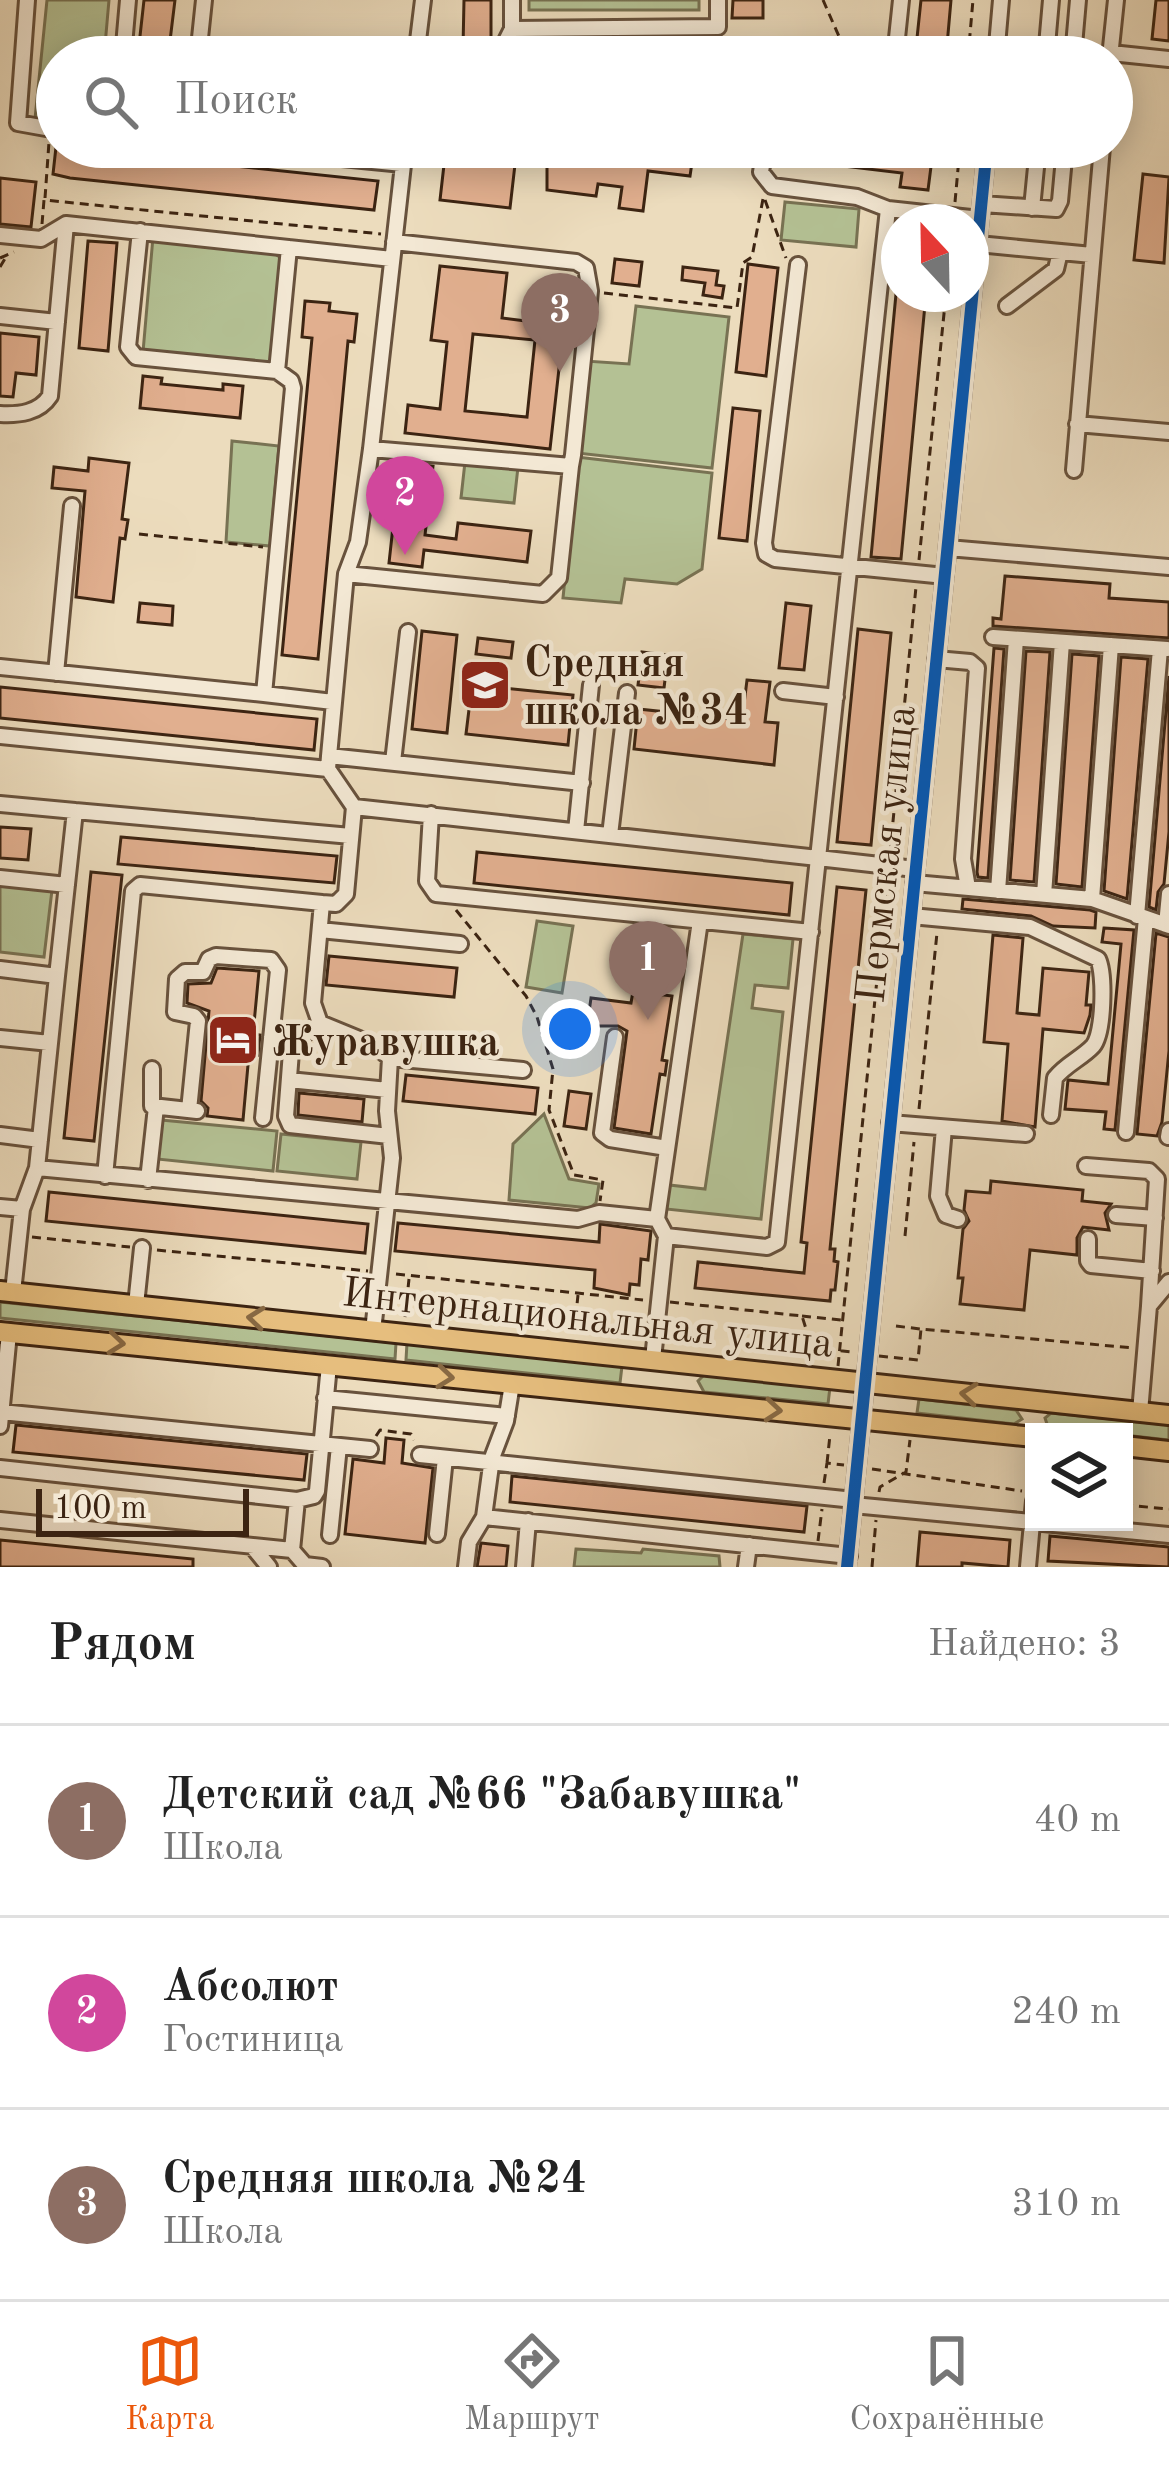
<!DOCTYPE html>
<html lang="ru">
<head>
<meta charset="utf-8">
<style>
	:root { --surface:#fff; --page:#f6f6f6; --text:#222; --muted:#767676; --line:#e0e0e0; --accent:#ea580c }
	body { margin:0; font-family:"Old Standard TT",serif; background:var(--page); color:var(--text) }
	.controls { position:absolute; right:36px; bottom:36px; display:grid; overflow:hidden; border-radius:0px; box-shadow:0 6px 30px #0003 }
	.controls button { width:108px; height:108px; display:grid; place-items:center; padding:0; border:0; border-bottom:3px solid var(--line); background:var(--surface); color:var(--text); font:60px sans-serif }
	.compass { position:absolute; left:881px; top:204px; width:108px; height:108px; border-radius:50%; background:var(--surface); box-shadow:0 6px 30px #0003; rotate:338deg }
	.scale { position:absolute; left:36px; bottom:30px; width:213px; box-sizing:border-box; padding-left:12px; border:6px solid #3c2412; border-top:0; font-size:33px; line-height:42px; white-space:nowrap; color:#3c2412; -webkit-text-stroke:9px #f3e8d4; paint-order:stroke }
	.you { position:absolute; left:570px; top:1029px; width:42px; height:42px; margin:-30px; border:9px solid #fff; border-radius:50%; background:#1a73e8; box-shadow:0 0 0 18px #1a73e833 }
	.badge { display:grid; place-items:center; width:78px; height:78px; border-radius:50%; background:var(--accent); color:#fff; font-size:39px; font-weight:700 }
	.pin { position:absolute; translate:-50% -99px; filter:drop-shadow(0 3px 6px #0008) }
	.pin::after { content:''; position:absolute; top:63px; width:42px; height:36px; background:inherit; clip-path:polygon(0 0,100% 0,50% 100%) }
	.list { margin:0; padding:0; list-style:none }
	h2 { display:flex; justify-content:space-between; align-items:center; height:156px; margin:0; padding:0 48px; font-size:51px }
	h2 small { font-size:39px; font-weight:400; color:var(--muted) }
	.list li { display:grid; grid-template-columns:78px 1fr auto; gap:36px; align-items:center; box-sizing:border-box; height:192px; padding:0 48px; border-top:3px solid var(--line) }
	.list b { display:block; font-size:45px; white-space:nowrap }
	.list p { margin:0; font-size:39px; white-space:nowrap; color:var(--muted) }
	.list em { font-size:39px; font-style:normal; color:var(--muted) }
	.icon { flex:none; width:66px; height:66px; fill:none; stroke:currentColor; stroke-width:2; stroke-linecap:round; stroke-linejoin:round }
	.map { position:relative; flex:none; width:1169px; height:1567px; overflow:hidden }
	.search { position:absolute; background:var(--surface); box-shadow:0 6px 30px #0003; left:36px; right:36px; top:36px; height:132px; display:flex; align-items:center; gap:30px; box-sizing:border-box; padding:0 42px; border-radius:66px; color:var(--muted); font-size:45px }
	.sheet { height:732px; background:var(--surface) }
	nav { display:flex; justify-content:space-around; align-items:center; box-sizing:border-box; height:168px; border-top:3px solid var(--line); background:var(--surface); font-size:33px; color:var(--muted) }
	nav a { display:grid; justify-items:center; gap:6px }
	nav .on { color:var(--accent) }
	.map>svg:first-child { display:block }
</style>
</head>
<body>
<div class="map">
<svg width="1169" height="1567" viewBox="0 0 1169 1567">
	<rect width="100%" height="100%" fill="#ecdcbd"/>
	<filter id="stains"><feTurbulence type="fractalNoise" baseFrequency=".00167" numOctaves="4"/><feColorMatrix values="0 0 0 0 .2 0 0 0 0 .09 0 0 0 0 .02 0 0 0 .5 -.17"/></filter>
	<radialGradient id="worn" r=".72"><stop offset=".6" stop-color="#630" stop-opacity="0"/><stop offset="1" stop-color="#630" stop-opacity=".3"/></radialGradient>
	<path fill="#b4c194" stroke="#787253" stroke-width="3" d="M47 0H109L104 57H57V121L35 119Z
		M529 0H699V10H529Z
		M785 202 859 209 856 247 781 240Z
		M153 237 271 251 281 258 272 364 143 352Z
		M636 306 729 317 712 468 577 453 586 361 629 364Z
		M232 441 279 446 270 546 226 542Z
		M577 457 712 473 702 569 677 584 625 579 621 603 563 598Z
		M465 462 518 467 514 503 461 498Z
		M0 884 52 890 44 957 0 952Z
		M537 921 573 926 562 993 526 987Z
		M743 934 793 939 788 988 755 985 752 1008 783 1012 761 1219 666 1209 669 1185 705 1189Z
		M544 1114 569 1179 599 1184 596 1203 590 1208 509 1200 513 1144Z
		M161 1120 277 1131 273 1171 157 1159Z
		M281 1134 361 1142 357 1179 277 1171Z
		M0 1302 396 1343 395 1359 0 1318Z
		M407 1343 622 1366 620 1383 406 1360Z
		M705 1374 830 1387 828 1404 704 1392 698 1381Z
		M919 1399 1016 1410 1022 1419 1014 1424 917 1413Z
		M1051 1413 1169 1425V1440L1124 1435V1432L1048 1427 1045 1418Z
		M576 1549 641 1553 643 1549 719 1556 720 1567H574Z"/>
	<path fill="#e1af8f" stroke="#3c2412" stroke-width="3" fill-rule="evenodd" d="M144 0H175L168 57 138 54Z
		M464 0H491V41L483 48H463Z
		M733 0H763V18H732Z
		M921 0H951L946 57H915Z
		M1156 0H1169V41L1152 39Z
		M528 42 731 44 730 57H528Z
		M56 147 378 181 374 210 70 178 53 174Z
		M446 147H517L510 208 440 200Z
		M547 147H679L694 149 690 176 648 171 643 211 619 208 622 187 598 184 596 196 547 190Z
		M785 147 933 151 928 190 900 187 902 173 784 159Z
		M1143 174 1169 177 1164 263 1134 260Z
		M0 178 36 182 31 227 0 224Z
		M88 241 117 243 108 351 79 348Z
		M615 259 642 262 639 286 612 283Z
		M748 264 778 268 766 376 736 372Z
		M440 266 507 273 502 318 534 322 536 303 566 306 550 449 405 433 408 405 440 409 447 342 431 340ZM473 334 535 340 527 417 465 411Z
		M683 267 718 271 716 285 724 286 722 298 703 295 705 283 682 280Z
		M896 294H926L901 559 871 557Z
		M305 301 330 303 329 311 357 314 354 342 348 341 318 659 282 655 312 338 302 337Z
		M0 333 39 337 36 375 16 373 13 397 0 396Z
		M143 376 162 378 161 384 223 390V384L243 386 240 418 140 408Z
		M733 408 760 411 747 541 719 538Z
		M89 458 129 463 122 519 128 520 125 539 120 538 113 602 76 597 85 491 52 488 54 467 88 471Z
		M400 463 433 466 425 535 456 539 458 523 531 531 527 562 424 550 422 567 389 563Z
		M1005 576 1110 584 1109 598 1169 602V638L993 626V618L1001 619Z
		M140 603 173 606 172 625 138 622Z
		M786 603 811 606 804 670 779 668Z
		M858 629 891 633 871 845 837 842Z
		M422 631 457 635 447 733 412 729Z
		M478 638 513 642 511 658 476 654Z
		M994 648 1004 649 988 878 978 877 977 872Z
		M1026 651 1050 652 1034 882 1010 880Z
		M642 652 668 655 664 688 638 685Z
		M1072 654 1099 656 1082 887 1056 884Z
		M1121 657 1148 659 1127 899 1104 891Z
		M1169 676V832L1164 884 1158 892 1156 910 1149 907Z
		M747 680 770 682 765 722 778 723 774 765 634 749 638 709 742 720Z
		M472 685 573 695 568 745 466 734Z
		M0 687 317 719 314 750 0 718Z
		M0 827 31 829 28 860 0 858Z
		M121 837 337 856 334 883 118 864Z
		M477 852 792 883 789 915 474 883Z
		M91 872 122 875 94 1141 64 1138Z
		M837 887 866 890 830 1249H835L834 1261 838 1262 835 1290H831L830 1301 695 1288 698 1262 804 1273 807 1243 801 1242Z
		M963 899 1090 910 1096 912 1095 928 1053 926 1031 916 962 909Z
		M1104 928 1134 930 1115 1130 1104 1129 1106 1112 1065 1109 1068 1080 1108 1084 1121 944 1102 942Z
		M1156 933 1169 937V1051L1162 1122 1157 1136 1137 1134Z
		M993 935 1023 938 1017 1013 1039 1015 1043 968 1089 972 1086 1005H1091L1090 1015 1084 1033 1043 1029 1035 1127 1002 1121 1008 1044 984 1042Z
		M329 956 457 968 454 997 326 985Z
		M217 968 259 971 253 1034 260 1035 258 1055 249 1054 243 1120 207 1116 208 1108 201 1101 209 1011 187 1003 188 984 211 983Z
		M633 991 672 996 662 1060 667 1061 665 1075 660 1074 651 1134 614 1128 627 1031 618 1026H587L591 998 631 1003Z
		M406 1075 538 1088 535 1114 403 1101Z
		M569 1091 591 1094 586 1129 564 1126Z
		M299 1093 364 1099 362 1122 298 1115Z
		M991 1181 1083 1190 1082 1201 1111 1204 1105 1213 1109 1230 1083 1227 1077 1238V1255L1030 1250 1024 1310 960 1304 963 1278H958L963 1229 969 1221 964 1210 966 1191 990 1193Z
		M49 1192 368 1224 365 1253 46 1221Z
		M398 1223 599 1242 600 1224 651 1231 648 1260 641 1259 639 1285 630 1284 629 1295 594 1288 595 1270 395 1251Z
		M16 1425 307 1454 304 1480 13 1452Z
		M386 1438 404 1440 402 1463 433 1468 425 1543 345 1534 353 1459 384 1463Z
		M512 1476 807 1506 804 1532 510 1502Z
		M920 1532 1010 1540 1008 1567 962 1563V1567H917Z
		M1050 1536 1169 1547V1567L1048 1561Z
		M0 1540 193 1559V1567H0Z
		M481 1543 508 1546 506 1567H477Z"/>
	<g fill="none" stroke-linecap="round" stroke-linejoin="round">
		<g stroke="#68523d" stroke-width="20">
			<path id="minor" d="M27 0 18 123 57 130
				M512 0V29
				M1111 53 1169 59
				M123 57 128 0
				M198 57 204 0
				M416 57 423 0
				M490 57 504 45 512 29 718 27V0
				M895 57 901 0
				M996 57 1001 0
				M1046 57 1051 0
				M1073 57 1078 0
				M1110 57 1116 0
				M230 147 403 164
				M982 204 1056 209 1060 201 1065 147
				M1032 208 1038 147
				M888 209 980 219
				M140 231 128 347 136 357 277 371 289 248
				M0 235 41 239 66 224
				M978 244 1092 255
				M798 265 764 543 766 554 775 559 945 576
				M1007 306 1056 269 1060 252
				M0 316 57 322
				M0 414C19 415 39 413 50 396L66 224 392 259
				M1077 424 1169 432
				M371 449 571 466 573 455 590 291 586 268 576 262 394 242
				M1074 470 1102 147
				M948 548 1169 567
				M346 574 543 594 559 578 571 466
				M993 637 1167 649
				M936 659 970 662 977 668 963 859 968 888
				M0 667 264 694 293 388 291 381 277 371
				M56 673 72 506
				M783 691 836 697
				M264 694 333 702
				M0 736 328 769
				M329 756 582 783
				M393 762 408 632
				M0 804 75 811
				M354 807 818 858 888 209 857 197 772 186 761 172 765 147
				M431 814 427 881 436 894 811 932
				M576 831 591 685
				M610 835 627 693
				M0 878 67 885
				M914 883 1092 899 1169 926
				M998 891 1016 639
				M1044 895 1062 642
				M1092 899 1111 645
				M911 916 1030 927 1098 959C1105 974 1104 1033 1093 1046 1082 1058 1066 1064 1055 1078L1051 1115
				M1137 916 1160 649
				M1166 925 1169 894
				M320 930 460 944
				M0 969 57 976 37 1168 22 1209 13 1292
				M57 976 75 811 351 836
				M271 1037 299 1038 320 1023
				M615 1037 602 1133 610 1139 667 1148
				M0 1038 50 1043
				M292 1039 286 1116 290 1125 389 1136
				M390 1058 523 1070
				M152 1069V1106L197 1111
				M289 1080 388 1090
				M189 1110 198 1021 194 1016 175 1012 177 979 185 972H203L209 959 216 956 271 960 278 970 263 1118
				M890 1123 1026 1134
				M944 1128 938 1196 946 1215 958 1219
				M1126 1132 1146 918
				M0 1135 40 1140
				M1168 1137 1169 1131
				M1086 1166 1149 1171 1157 1179 1149 1306
				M37 1168 578 1219 599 1213 657 1219 666 1236 653 1359
				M105 1176 133 891 140 885 322 903
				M148 1180 156 1107
				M0 1207 22 1209
				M1116 1215 1155 1218
				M657 1219 700 921
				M666 1236 767 1247 777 1242 818 858 915 869
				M1088 1239V1261L1091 1265 1152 1271
				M136 1305 142 1248
				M373 1331 392 1158 387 1111 390 1058 376 1046 320 1023 313 1003 322 903 336 904 346 894 354 807 328 769 329 756 346 574 358 542 371 449 405 147
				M512 1384 506 1421 492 1458 484 1517 849 1556
				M325 1398 507 1416
				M1 1412 370 1449
				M1140 1412 1149 1306 1169 1282
				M0 1426 9 1333
				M420 1455 854 1500
				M0 1468 297 1500 314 1496 317 1491 329 1365
				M297 1500 292 1550 305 1565 322 1567
				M853 1505 1169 1535
				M0 1520 292 1550
				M437 1534 445 1458
				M330 1535 339 1446
				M252 1546 269 1567
				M466 1567 469 1542 484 1517
				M524 1567 528 1521
				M746 1567 749 1545
				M847 1567 987 147
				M1028 1567 1034 1501"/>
		</g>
		<g stroke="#3c2412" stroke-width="24">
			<path id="major" d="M0 1291 1169 1415
				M0 1332 1034 1437
				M1124 1446 1169 1451"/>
		</g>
		<path stroke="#3c2412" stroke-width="3" stroke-dasharray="9 6" stroke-linecap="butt" d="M823 0 848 57
			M968 57 973 0
			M45 198 49 142
			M765 200 786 258
			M955 202 960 147
			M42 224 44 200 381 234
			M0 258 14 252
			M0 267 6 257
			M604 293 737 308 743 263 752 257 763 199
			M139 534 263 547
			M919 560 946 294
			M890 852 916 587
			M456 910 526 996 537 1017 553 1069 549 1110 574 1175 603 1180 600 1201
			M919 1109 937 933
			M905 1236 914 1142
			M32 1237 130 1247
			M157 1250 368 1271
			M396 1274 643 1300
			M670 1302 802 1316 812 1348 852 1352
			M802 1316 841 1320
			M405 1317 409 1279
			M896 1326 920 1329
			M574 1333 578 1295
			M879 1356 918 1360 921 1329 1134 1348
			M838 1366 887 880
			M376 1436 380 1430 411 1434 414 1440
			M827 1463 830 1435
			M872 1469 1022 1491
			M824 1483 827 1463 844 1465
			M879 1492 880 1487 906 1472 910 1440
			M1124 1505 1169 1509
			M818 1541 822 1509
			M872 1567 876 1520"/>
		<use href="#minor" stroke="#f3e8d4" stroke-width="14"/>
		<use href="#major" stroke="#e6be7e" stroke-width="18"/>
		<g stroke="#f3e8d4" stroke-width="20">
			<path id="cycleway" d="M847 1567 987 147"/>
		</g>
		<use href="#cycleway" stroke="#0057b8" stroke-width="12"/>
	</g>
	<defs><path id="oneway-chevron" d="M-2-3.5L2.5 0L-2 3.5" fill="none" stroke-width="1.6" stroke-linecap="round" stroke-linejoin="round" transform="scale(3)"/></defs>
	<g stroke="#886943">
		<use href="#oneway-chevron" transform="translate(256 1318) rotate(-174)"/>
		<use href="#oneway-chevron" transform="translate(116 1343) rotate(6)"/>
		<use href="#oneway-chevron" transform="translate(445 1377) rotate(6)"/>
		<use href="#oneway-chevron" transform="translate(969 1394) rotate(-174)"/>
		<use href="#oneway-chevron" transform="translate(773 1410) rotate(5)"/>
	</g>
	<defs>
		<g id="school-square" transform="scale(2.7)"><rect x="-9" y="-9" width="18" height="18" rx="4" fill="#8f2418" stroke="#f3e8d4"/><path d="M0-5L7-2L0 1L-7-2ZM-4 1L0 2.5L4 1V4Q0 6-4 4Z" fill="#fff"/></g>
		<g id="hotel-square" transform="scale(2.7)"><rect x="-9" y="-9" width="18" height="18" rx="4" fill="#8f2418" stroke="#f3e8d4"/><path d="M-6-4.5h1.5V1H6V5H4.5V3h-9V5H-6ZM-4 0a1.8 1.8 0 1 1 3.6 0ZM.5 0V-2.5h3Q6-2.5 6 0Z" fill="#fff"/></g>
	</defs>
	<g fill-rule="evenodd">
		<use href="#school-square" x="485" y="685"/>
		<use href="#hotel-square" x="233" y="1040"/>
	</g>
	<g text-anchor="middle" stroke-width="9" stroke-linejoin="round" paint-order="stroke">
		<g font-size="42" font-weight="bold" fill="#3c2412" stroke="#f3e8d4" text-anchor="start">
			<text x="524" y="676">Средняя<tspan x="524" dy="48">школа №34</tspan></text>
			<text x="272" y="1055">Журавушка</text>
		</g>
		<g font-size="42" fill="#3c2412" stroke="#f3e8d4">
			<text transform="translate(884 854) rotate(-84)" y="15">Пермская улица</text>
			<text transform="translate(588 1316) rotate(6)" y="15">Интернациональная улица</text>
		</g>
	</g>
	<rect width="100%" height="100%" filter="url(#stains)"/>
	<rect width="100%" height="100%" fill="url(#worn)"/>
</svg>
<div class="controls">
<button><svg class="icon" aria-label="layers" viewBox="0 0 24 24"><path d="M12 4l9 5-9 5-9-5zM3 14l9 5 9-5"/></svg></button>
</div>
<svg class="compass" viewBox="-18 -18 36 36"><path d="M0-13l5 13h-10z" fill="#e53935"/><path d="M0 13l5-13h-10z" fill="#767676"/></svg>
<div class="scale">100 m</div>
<div class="you"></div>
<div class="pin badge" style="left:648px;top:1020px;background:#8d6e63">1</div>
<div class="pin badge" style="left:405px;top:555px;background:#d1479c">2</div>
<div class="pin badge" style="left:560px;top:372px;background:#8d6e63">3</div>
<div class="search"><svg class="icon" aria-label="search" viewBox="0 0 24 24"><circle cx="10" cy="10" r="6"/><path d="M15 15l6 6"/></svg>Поиск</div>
</div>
<section class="sheet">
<h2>Рядом<small>Найдено: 3</small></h2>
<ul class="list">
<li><span class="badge" style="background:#8d6e63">1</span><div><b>Детский сад №66 &quot;Забавушка&quot;</b><p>Школа</p></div><em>40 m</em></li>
<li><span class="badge" style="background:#d1479c">2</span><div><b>Абсолют</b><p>Гостиница</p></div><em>240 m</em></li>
<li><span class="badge" style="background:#8d6e63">3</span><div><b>Средняя школа №24</b><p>Школа</p></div><em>310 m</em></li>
</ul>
</section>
<nav>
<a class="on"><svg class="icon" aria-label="map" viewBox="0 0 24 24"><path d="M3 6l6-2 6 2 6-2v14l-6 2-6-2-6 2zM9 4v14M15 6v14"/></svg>Карта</a>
<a><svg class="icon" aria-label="directions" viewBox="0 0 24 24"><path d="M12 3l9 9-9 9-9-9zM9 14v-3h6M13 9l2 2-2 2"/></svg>Маршрут</a>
<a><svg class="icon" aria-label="saved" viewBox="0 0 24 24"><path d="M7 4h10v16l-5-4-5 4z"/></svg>Сохранённые</a>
</nav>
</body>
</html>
